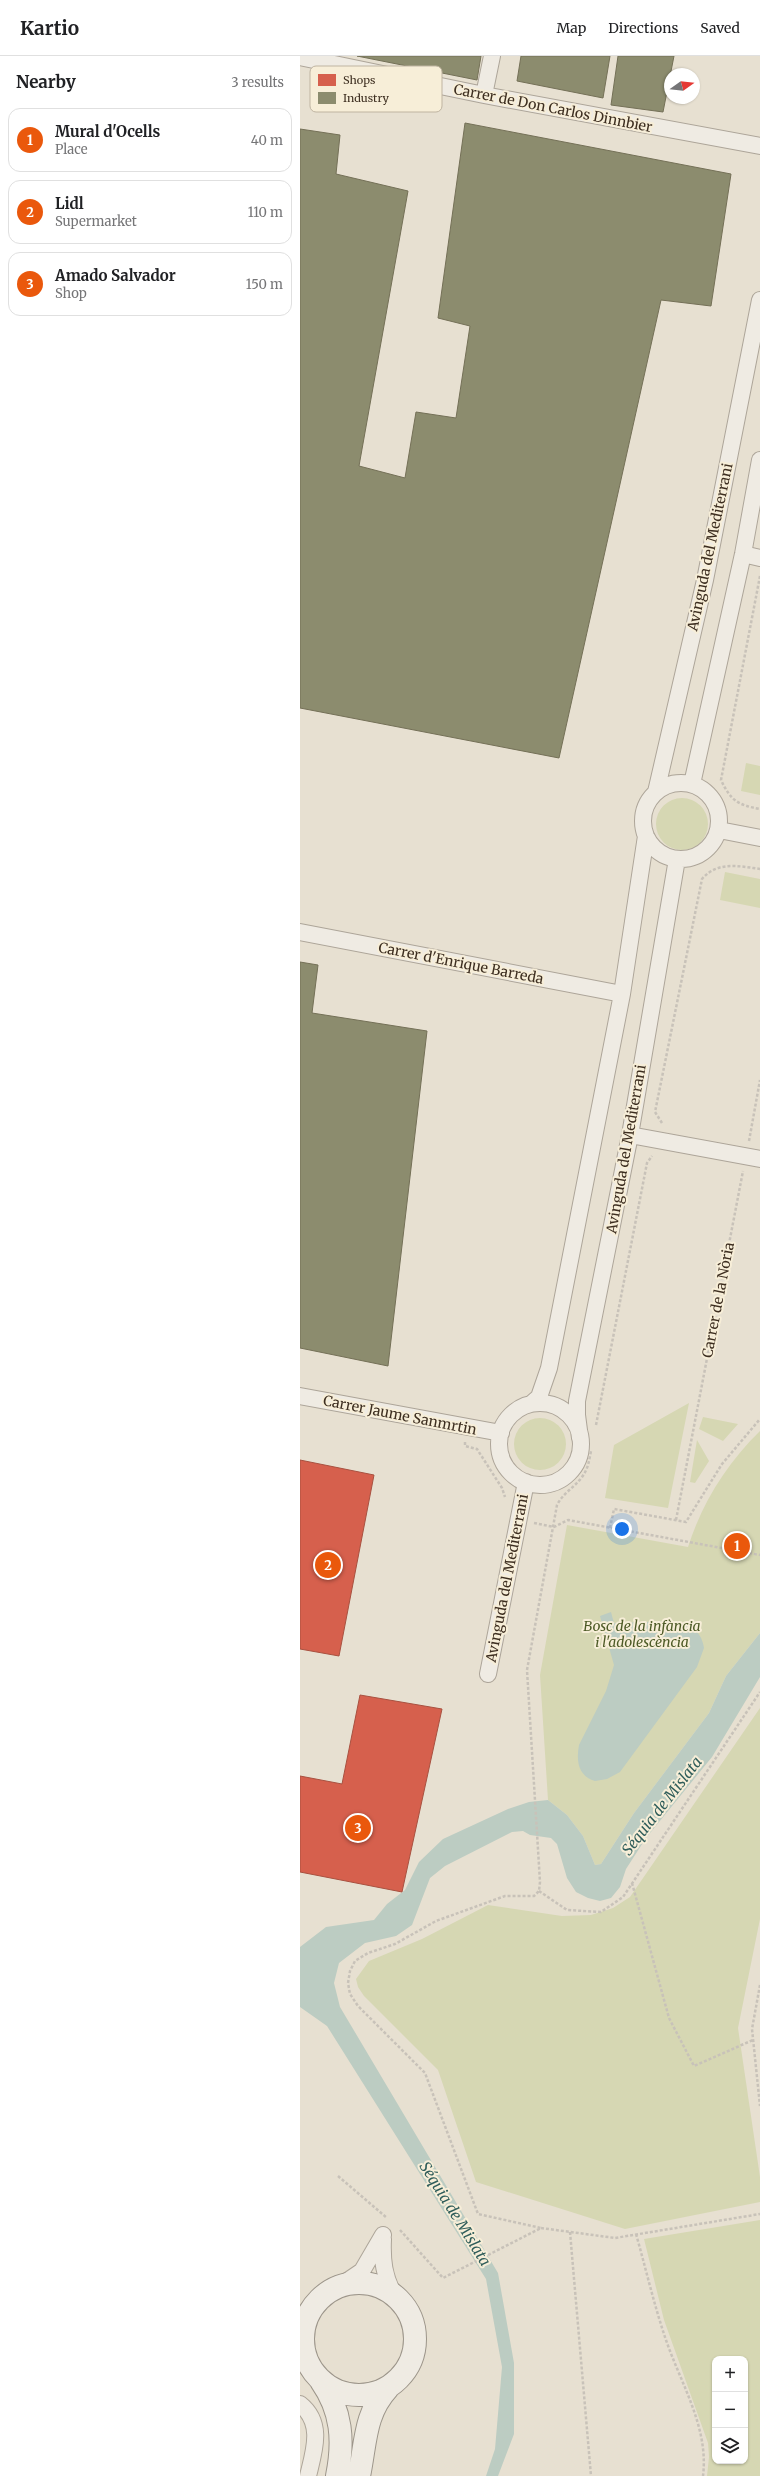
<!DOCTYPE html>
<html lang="en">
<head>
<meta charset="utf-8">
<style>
	:root { --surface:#fff; --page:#f6f6f6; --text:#202124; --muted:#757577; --line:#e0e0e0; --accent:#ea580c }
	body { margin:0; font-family:Merriweather,serif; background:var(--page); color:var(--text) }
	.controls { position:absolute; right:12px; bottom:12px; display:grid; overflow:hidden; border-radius:8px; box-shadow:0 1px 3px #0004 }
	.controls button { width:36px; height:36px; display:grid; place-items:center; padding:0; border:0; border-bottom:1px solid var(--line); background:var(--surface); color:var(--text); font:20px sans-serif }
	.compass { position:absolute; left:364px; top:12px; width:36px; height:36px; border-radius:50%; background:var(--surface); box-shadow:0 1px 3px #0004; rotate:75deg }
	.you { position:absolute; left:322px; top:1473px; width:14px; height:14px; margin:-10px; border:3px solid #fff; border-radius:50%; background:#1a73e8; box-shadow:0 0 0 6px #1a73e833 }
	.badge { display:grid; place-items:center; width:26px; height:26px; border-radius:50%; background:var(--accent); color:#fff; font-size:13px; font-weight:700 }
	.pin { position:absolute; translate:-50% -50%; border:2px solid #fff; box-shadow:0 1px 4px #0006 }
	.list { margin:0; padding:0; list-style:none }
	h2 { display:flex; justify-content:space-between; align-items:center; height:52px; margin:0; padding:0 16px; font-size:17px }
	h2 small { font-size:13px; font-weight:400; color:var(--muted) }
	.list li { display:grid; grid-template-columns:26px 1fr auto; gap:12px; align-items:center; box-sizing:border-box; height:64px; margin:0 8px 8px; padding:0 8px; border:1px solid var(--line); border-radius:12px }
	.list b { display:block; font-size:15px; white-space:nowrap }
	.list p { margin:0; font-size:13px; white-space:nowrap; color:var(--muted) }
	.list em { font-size:13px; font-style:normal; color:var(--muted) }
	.icon { flex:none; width:22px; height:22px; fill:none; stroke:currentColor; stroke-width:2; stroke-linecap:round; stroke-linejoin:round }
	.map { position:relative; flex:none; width:460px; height:2420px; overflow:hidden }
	header { display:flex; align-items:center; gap:24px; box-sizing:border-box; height:56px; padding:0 20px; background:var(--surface); border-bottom:1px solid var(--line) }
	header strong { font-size:19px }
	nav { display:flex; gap:22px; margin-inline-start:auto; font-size:14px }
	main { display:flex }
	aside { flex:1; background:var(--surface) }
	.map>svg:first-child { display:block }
</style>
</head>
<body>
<header>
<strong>Kartio</strong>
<nav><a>Map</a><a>Directions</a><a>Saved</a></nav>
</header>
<main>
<aside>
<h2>Nearby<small>3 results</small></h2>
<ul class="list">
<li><span class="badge">1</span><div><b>Mural d'Ocells</b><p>Place</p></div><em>40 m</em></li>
<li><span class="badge">2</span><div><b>Lidl</b><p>Supermarket</p></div><em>110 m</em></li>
<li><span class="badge">3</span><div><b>Amado Salvador</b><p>Shop</p></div><em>150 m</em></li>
</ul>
</aside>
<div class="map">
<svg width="460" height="2420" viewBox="0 0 460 2420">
	<rect width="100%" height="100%" fill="#e7e0d1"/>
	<path fill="#d6d7b3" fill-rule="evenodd" d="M446 707 460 710V739L441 735Z
		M356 768a26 26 0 1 1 52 0a26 26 0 1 1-52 0Z
		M425 816 460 823V852L420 844Z
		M389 1347 368 1452 305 1442 314 1389Z
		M403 1361 438 1368 423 1385 399 1373Z
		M214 1388a26 26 0 1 1 52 0a26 26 0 1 1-52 0Z
		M460 1375V1577L426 1620 409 1657 334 1757 301 1808 295 1809 283 1780 267 1759 248 1744 240 1619 267 1469 388 1491C402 1447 427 1407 460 1375Z
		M397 1384 409 1405 395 1427 390 1426Z
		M460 1652V1863L438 1972 460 2121V2146L325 2173 176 2126 138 2014 64 1940 58 1931 56 1923 69 1905 122 1883 188 1849 262 1860 291 1859 313 1852 330 1841Z
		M460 2164V2420H407L409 2401 408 2387 364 2264 344 2183ZM415 2303H445V2405H415Z"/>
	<path fill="#bcccc2" d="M311 1556 314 1567 376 1565C391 1569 402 1576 404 1592L397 1611 320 1716 307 1723 295 1725C278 1720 276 1705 279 1689L306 1635 314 1609 300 1560Z
		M460 1577V1621L412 1701 346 1782 326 1813 320 1831 311 1842 300 1845 288 1842 276 1836 267 1822 257 1788 251 1782 230 1779 223 1775 212 1776 145 1810 130 1822 112 1869 96 1880 65 1887 39 1907 34 1927 40 1951 198 2217 214 2307V2378L198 2420H186L195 2393 202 2311 186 2223 27 1970 0 1951V1891L26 1871 74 1864 87 1848 105 1834 119 1806 143 1783 208 1753 229 1746 248 1744 267 1759 283 1780 295 1809 301 1808 334 1757 409 1657 426 1620Z"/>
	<path fill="#d6604d" stroke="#a85140" d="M0 1404 74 1419 39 1600 0 1593Z
		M60 1639 142 1653 102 1836 0 1816V1720L42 1728Z"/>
	<path fill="#8c8c6e" stroke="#747057" d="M57 0H181L177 24Z
		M221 0H310L303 42 217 25Z
		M318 0H374L363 56 311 49Z
		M165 67 431 118 411 250 361 244 259 702 0 652V73L40 79 36 118 108 135 59 410 105 422 116 356 156 362 170 270 138 262Z
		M0 906 18 909 12 957 127 975 88 1310 0 1292Z"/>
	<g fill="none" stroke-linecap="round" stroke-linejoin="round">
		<g stroke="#ada599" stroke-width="18">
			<path id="street" d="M0 1 184 39 460 90
				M184 39 192 0
				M443 498 460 502
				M343 765a38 38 0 1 1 76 0a38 38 0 1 1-76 0Z
				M392 728 443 498 460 404
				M356 736 405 524 460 244
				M419 774 460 782
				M0 876 322 938
				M330 1079 460 1103
				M0 1340 201 1377
				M199 1388a41 41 0 1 1 82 0a41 41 0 1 1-82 0Z
				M231 1348 239 1341 249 1312 322 938 346 780
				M280 1382 277 1359V1345L330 1079 377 803
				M188 1618 226 1426
				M83 2183C82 2205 84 2220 94 2239
				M40 2230 62 2215 83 2179
				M0 2348C24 2367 14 2395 8 2420"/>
		</g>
		<g stroke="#9c958a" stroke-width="24">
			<path id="secondary" d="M3 2283a56 56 0 1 1 112 0a56 56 0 1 1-112 0Z
				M21 2325C42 2355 44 2385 37 2420
				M59 2420C66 2387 64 2358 88 2332"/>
		</g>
		<path stroke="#c8c2b9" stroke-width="2.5" stroke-dasharray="3 2" stroke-linecap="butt" d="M460 520 421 724C431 745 438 749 460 753
			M362 1067 355 1056 402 823C417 805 439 810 460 813
			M449 1085 460 1024
			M296 1369 347 1107 352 1100
			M165 1386V1390L177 1393 202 1432 205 1441
			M376 1464 443 1115
			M234 1467 254 1471 268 1464 460 1499
			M310 1472 314 1453 386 1466 422 1408 460 1363
			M332 1827 369 1962 394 2010 453 1984
			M239 1835 267 1854 301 1856 323 1841 460 1636
			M460 1929 452 1973 460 2050
			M38 2120 87 2162
			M241 2172 315 2182 460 2158
			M100 2174 143 2222 241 2172 178 2158 125 2017 58 1950 50 1938 48 1927 50 1915 55 1905 68 1897 95 1888 136 1865 205 1840H234L239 1835 240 1826 227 1614 257 1449C263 1437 274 1432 282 1421 288 1413 289 1405 291 1395
			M270 2176 291 2420
			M336 2178C346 2213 354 2249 366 2284 381 2328 409 2372 403 2420"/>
		<use href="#street" stroke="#efebe3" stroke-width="16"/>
		<use href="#secondary" stroke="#efebe3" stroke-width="22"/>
	</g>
	<g text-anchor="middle" stroke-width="4" stroke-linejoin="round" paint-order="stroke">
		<g font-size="14" fill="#3d2e20" stroke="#f7eed8">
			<text transform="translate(253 52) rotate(11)" y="5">Carrer de Don Carlos Dinnbier</text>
			<text transform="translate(410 491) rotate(-78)" y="5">Avinguda del Mediterrani</text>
			<text transform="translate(161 907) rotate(11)" y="5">Carrer d'Enrique Barreda</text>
			<text transform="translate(326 1093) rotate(-80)" y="5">Avinguda del Mediterrani</text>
			<text transform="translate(418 1244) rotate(-79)" y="5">Carrer de la Nòria</text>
			<text transform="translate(100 1359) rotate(11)" y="5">Carrer Jaume Sanmrtin</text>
			<text transform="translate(207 1522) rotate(-79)" y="5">Avinguda del Mediterrani</text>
		</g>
		<g font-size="14" font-style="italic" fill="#4d5a26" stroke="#f7eed8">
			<text x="342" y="1575">Bosc de la infància<tspan x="342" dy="16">i l'adolescència</tspan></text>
		</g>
		<g font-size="15" font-style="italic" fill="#2f5d5a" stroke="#f7eed8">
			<text transform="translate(362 1750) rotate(-52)" y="5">Séquia de Mislata</text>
			<text transform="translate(155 2158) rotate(58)" y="5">Séquia de Mislata</text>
		</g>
	</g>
	<rect x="10" y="10" width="132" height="46" rx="6" fill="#f7eed8" stroke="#bfb4a1" stroke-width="1"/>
	<rect x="18" y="18" width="18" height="12" fill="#d6604d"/>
	<rect x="18" y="36" width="18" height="12" fill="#8c8c6e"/>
	<g font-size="11" fill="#3d2e20">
		<text x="43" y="28">Shops</text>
		<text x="43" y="46">Industry</text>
	</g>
</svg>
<div class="controls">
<button>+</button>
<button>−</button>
<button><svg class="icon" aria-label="layers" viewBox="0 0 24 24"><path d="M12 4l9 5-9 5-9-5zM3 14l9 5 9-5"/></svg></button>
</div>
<svg class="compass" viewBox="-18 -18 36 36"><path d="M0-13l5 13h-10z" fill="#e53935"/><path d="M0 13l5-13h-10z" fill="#757577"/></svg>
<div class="you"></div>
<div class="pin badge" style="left:437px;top:1490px">1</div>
<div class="pin badge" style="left:28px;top:1509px">2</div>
<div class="pin badge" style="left:58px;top:1772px">3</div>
</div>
</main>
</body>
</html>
